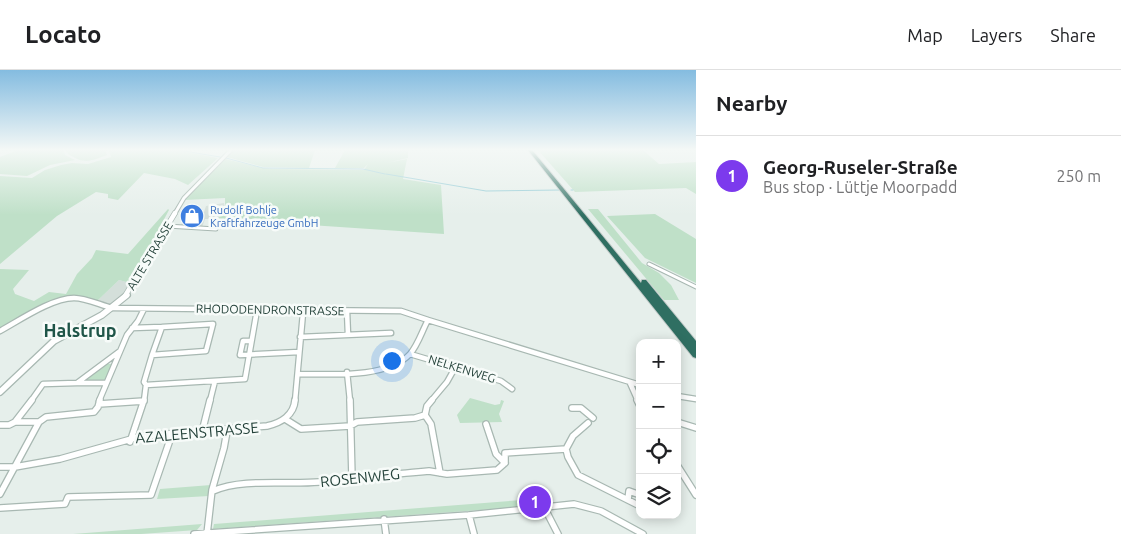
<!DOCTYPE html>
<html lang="en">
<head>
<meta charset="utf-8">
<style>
	:root { --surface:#fff; --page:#f2f2f2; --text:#202124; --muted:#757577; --line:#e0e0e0; --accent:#7c3aed }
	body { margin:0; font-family:Ubuntu,sans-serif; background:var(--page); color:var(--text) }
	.controls { position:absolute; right:15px; bottom:15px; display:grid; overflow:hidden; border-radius:10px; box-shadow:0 2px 12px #0003 }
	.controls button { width:45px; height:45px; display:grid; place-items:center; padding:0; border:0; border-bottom:1px solid var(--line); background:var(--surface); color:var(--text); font:25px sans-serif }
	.you { position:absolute; left:391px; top:290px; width:18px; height:18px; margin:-12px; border:4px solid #fff; border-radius:50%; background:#1a73e8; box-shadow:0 0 0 8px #1a73e833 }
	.badge { display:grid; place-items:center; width:32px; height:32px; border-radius:50%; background:var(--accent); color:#fff; font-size:16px; font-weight:700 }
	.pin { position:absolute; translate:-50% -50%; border:2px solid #fff; box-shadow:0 1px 5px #0006 }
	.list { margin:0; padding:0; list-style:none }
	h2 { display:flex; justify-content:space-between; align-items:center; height:65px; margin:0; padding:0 20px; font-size:21px }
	h2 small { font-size:16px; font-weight:400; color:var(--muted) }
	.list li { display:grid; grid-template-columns:32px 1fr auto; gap:15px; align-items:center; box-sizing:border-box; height:80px; padding:0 20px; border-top:1px solid var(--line) }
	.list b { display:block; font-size:19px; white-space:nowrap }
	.list p { margin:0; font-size:16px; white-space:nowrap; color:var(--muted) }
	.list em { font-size:16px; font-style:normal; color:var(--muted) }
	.icon { flex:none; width:28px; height:28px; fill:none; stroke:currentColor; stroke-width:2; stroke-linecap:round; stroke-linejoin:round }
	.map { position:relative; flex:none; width:696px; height:464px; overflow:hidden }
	header { display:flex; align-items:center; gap:30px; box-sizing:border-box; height:70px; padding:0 25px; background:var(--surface); border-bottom:1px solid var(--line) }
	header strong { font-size:24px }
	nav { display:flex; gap:28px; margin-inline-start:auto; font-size:18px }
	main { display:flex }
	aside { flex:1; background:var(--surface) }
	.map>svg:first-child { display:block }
</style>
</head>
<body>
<header>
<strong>Locato</strong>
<nav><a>Map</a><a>Layers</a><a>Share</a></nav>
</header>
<main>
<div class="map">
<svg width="696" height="464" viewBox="0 0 696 464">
	<rect width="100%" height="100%" fill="#e6efeb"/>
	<path fill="#d4dfda" d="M224 133 225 139 220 149H205L202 157 181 155 183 151 180 149 184 142H204L206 136Z
		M119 210 130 213 123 224 110 236 97 231Z"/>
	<path fill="#bfe0c8" d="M18 80H63L65 85 75 90 50 95 27 106 0 104V87Z
		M66 80H105L107 85C96 89 86 94 75 88 71 85 68 86 66 80Z
		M109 80H176L218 88 188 115 175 109 144 103 118 130 108 128V124L96 122 57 146 0 194V106L32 108 45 100 61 95 72 93 88 94 111 87Z
		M234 80H315L309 98 263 97 227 87Z
		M345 80H408V88L386 93 407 89 403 109 441 115 444 164 310 155 224 158 219 148 221 141 225 139V128L184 130 225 89 263 98 275 99 364 100 368 94 364 98H335Z
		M538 80H643L659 94 696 92V124L686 118 575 122Z
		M168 139 169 140 130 213 119 210 97 231 68 228 0 259V199L29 200 13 219 15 224 34 231 49 222 66 224 77 204 92 188 96 180 128 184Z
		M588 139H598L642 193 659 203 671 215 679 230H664Z
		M655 144 696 169V213L645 188 607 146Z
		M107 294H113L106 310 84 312 86 309Z
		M470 328 495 335 500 334 501 330 504 331 499 344 502 352 460 353 457 345Z
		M211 415 209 426 157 429 160 419Z
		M522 430 524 437 213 459 214 454Z
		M202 454 197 460 141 464H73Z"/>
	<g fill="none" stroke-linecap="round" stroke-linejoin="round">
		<path stroke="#8ec9d4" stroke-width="1" d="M178 80 220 87
			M226 88 263 98 363 99 385 104
			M386 104 486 121 560 120
			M571 120H573"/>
		<g stroke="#a8b8b2" stroke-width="5">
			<path id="minor-far2" d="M167 156 216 159
				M649 194 696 217"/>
		</g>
		<g stroke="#a8b8b2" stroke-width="7">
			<path id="minor-far1" d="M347 241 348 265
				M213 254 206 281 152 285 162 257Z
				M132 258 162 257
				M0 261C20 250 52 228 74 228 86 228 100 235 112 238L401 241 428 250
				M300 267 391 263
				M251 271H243L240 285 299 282
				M410 284 501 311 512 319
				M347 302 350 331
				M298 304C329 304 387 309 410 284 418 275 422 261 428 250L640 315
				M77 313H106
				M630 313 638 331
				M146 315 245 309 257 240
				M677 326 696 329
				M31 331 43 314 77 313 120 281
				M99 331 127 265 138 251 144 239
				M144 331 146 315 144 312 152 285
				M210 331 215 311
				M295 331 303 243
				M431 331 447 312 456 296"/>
		</g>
		<g stroke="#a8b8b2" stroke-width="8">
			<path id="minor" d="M350 330 352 408
				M637 330 640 336
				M99 334 144 331
				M572 338H581L593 348
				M425 345 431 354 440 403
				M285 349 301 359 350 356 357 352 415 348 425 345 427 336 432 330
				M39 352 46 347 94 342 98 337 100 330
				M677 352 696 358
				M486 354 496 384 505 393
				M0 355H9L15 352
				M201 366 210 330
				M130 372 144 330
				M566 379 568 387 578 405 640 436
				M677 395 696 425
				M0 397H15L60 389 142 366 267 356C281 353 294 345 295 330
				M213 421C243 408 286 415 319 412 356 409 392 404 429 401L447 404 497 400 505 393V383L566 379 573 366 588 353
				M0 424 39 352H15L32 330
				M628 430 629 421 640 425V434
				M544 437 558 464
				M0 438 65 434 68 427 151 425 172 364
				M469 445 474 464
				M384 449 386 464
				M194 464 469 445 574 434 601 441 643 464
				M207 464 212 420 224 378 227 361"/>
		</g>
		<g stroke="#a8b8b2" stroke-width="5">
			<path id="tertiary-far2" d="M174 145 184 128 231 80"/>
		</g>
		<g stroke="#a8b8b2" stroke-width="6">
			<path id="tertiary-far1" d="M125 226 175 143"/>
		</g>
		<g stroke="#a8b8b2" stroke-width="8">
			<path id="tertiary" d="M0 322 54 271 102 245 127 225"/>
		</g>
		<g stroke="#c2cac8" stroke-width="2">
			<path id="motorway" d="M528 80H532L641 213 642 210H646L696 271V288L693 287Z"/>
		</g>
		<use href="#minor-far2" stroke="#fff" stroke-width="3"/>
		<use href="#minor-far1" stroke="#fff" stroke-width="4.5"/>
		<use href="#minor" stroke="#fff" stroke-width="5.5"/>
		<use href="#tertiary-far2" stroke="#fff" stroke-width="3"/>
		<use href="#tertiary-far1" stroke="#fff" stroke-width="4.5"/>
		<use href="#tertiary" stroke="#fff" stroke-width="5.5"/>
		<use href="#motorway" fill="#2f6f62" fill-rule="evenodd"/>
	</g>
	<linearGradient id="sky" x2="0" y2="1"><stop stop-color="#84bce0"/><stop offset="0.55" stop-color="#f4f8f6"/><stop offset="1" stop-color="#f4f8f6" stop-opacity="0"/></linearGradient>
	<rect width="696" height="145" fill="url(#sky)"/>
	<defs>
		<g id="shop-disc" transform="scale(1.25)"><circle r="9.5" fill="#3f7fe0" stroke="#f7fbf9"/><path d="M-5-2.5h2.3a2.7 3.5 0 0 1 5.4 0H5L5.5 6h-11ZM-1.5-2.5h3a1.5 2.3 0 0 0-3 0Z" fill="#fff"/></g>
	</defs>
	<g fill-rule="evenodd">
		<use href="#shop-disc" x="192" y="146"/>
	</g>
	<g text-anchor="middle" stroke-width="5" stroke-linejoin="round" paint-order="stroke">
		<g font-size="11" fill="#366cbe" stroke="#f7fbf9" text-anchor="start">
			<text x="210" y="144">Rudolf Bohlje<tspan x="210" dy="13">Kraftfahrzeuge GmbH</tspan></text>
		</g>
		<g font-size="12" fill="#24423a" stroke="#f7fbf9">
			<text transform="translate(150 186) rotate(-59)" y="4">ALTE STRASSE</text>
			<text transform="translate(270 240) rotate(1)" y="4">RHODODENDRONSTRASSE</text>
			<text transform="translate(462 299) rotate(17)" y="4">NELKENWEG</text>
		</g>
		<g font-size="15" fill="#24423a" stroke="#f7fbf9">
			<text transform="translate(197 363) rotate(-5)" y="5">AZALEENSTRASSE</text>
			<text transform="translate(360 408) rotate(-6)" y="5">ROSENWEG</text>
		</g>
		<g font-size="18" font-weight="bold" fill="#1f5548" stroke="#f7fbf9">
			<text x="80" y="267">Halstrup</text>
		</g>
	</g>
</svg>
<div class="controls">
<button>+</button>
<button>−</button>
<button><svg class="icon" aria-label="locate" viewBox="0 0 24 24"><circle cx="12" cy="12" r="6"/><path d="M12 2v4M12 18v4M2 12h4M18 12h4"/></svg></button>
<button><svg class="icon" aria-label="layers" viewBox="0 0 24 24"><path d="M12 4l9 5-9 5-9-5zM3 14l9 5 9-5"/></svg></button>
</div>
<div class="you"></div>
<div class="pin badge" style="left:535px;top:432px">1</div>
</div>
<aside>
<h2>Nearby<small></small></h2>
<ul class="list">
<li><span class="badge">1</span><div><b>Georg-Ruseler-Straße</b><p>Bus stop · Lüttje Moorpadd</p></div><em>250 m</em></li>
</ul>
</aside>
</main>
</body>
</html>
